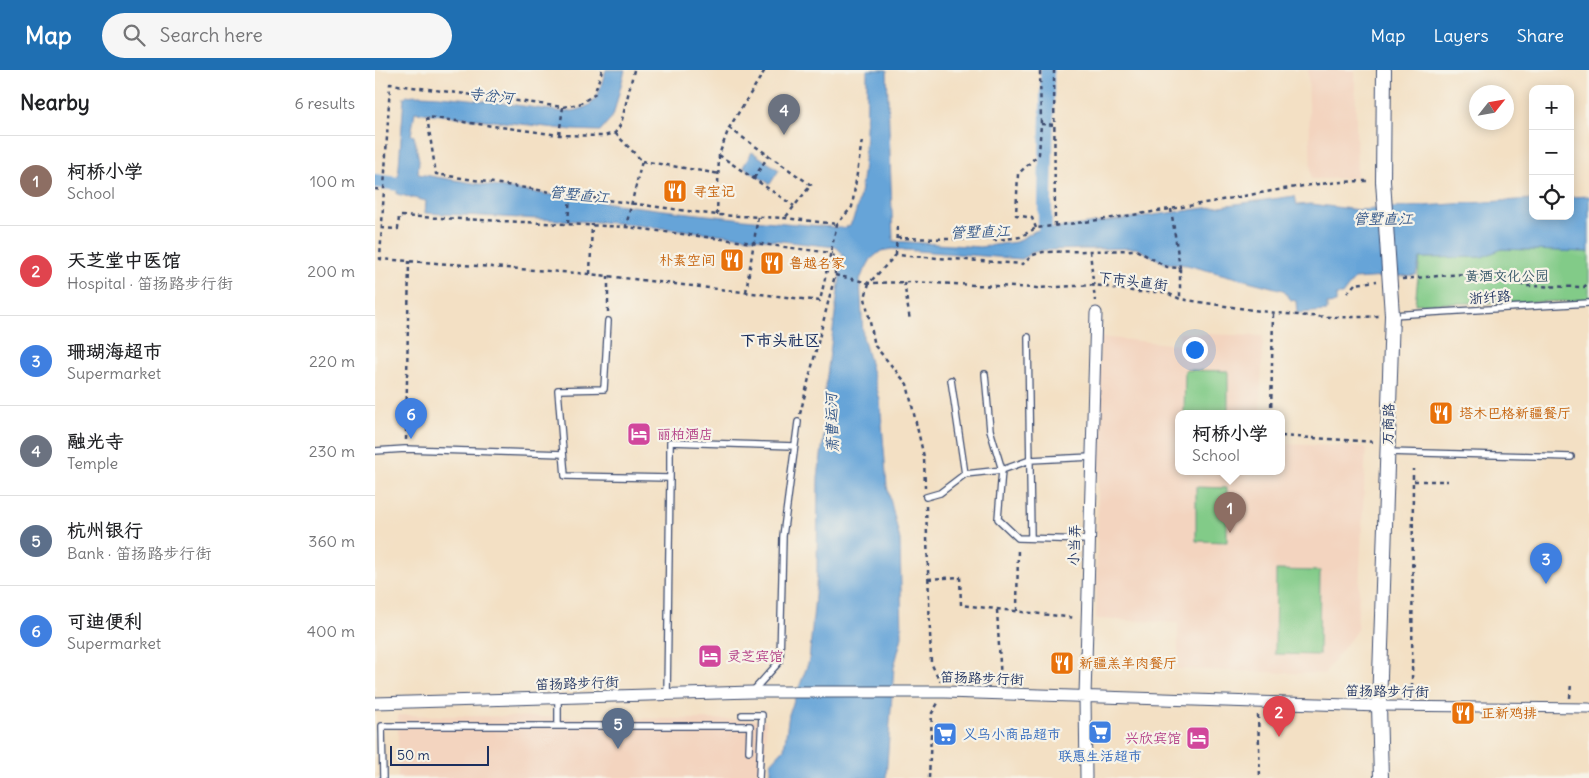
<!DOCTYPE html>
<html lang="en">
<head>
<meta charset="utf-8">
<style>
	:root { --surface:#fff; --page:#f6f6f6; --text:#202124; --muted:#757577; --line:#e0e0e0; --accent:#1f6fb2 }
	body { margin:0; font-family:Delius,"LXGW WenKai TC",sans-serif; background:var(--page); color:var(--text) }
	.controls { position:absolute; right:15px; top:15px; display:grid; overflow:hidden; border-radius:10px; box-shadow:0 2px 12px #0003 }
	.controls button { width:45px; height:45px; display:grid; place-items:center; padding:0; border:0; border-bottom:1px solid var(--line); background:var(--surface); color:var(--text); font:25px sans-serif }
	.compass { position:absolute; left:1094px; top:15px; width:45px; height:45px; border-radius:50%; background:var(--surface); box-shadow:0 2px 12px #0003; rotate:59deg }
	.scale { position:absolute; left:15px; bottom:12px; width:99px; box-sizing:border-box; padding-left:5px; border:2px solid #1b2f5e; border-top:0; font-size:14px; line-height:18px; white-space:nowrap; color:#1b2f5e; -webkit-text-stroke:4px #f7f3e8; paint-order:stroke }
	.you { position:absolute; left:819px; top:279px; width:18px; height:18px; margin:-12px; border:4px solid #fff; border-radius:50%; background:#1a73e8; box-shadow:0 0 0 8px #1a73e833 }
	.badge { display:grid; place-items:center; width:32px; height:32px; border-radius:50%; background:var(--accent); color:#fff; font-size:16px; font-weight:700 }
	.pin { position:absolute; translate:-50% -41px; filter:drop-shadow(0 1px 2px #0008) }
	.pin::after { content:''; position:absolute; top:26px; width:18px; height:15px; background:inherit; clip-path:polygon(0 0,100% 0,50% 100%) }
	.popup { position:absolute; left:800px; top:340px; width:110px; height:65px; box-sizing:border-box; display:grid; place-content:center; border-radius:10px; background:var(--surface); filter:drop-shadow(0 1px 4px #0005); font-size:16px; white-space:nowrap; color:var(--muted) }
	.popup b { font-size:19px; color:var(--text) }
	.popup::after { content:''; position:absolute; left:50%; top:100%; margin-left:-10px; border:10px solid transparent; border-top-color:var(--surface) }
	.list { margin:0; padding:0; list-style:none }
	h2 { display:flex; justify-content:space-between; align-items:center; height:65px; margin:0; padding:0 20px; font-size:21px }
	h2 small { font-size:16px; font-weight:400; color:var(--muted) }
	.list li { display:grid; grid-template-columns:32px 1fr auto; gap:15px; align-items:center; box-sizing:border-box; height:90px; padding:0 20px; border-top:1px solid var(--line) }
	.list b { display:block; font-size:19px; white-space:nowrap }
	.list p { margin:0; font-size:16px; white-space:nowrap; color:var(--muted) }
	.list em { font-size:16px; font-style:normal; color:var(--muted) }
	.icon { flex:none; width:28px; height:28px; fill:none; stroke:currentColor; stroke-width:2; stroke-linecap:round; stroke-linejoin:round }
	.map { position:relative; flex:none; width:1214px; height:708px; overflow:hidden }
	header { display:flex; align-items:center; gap:30px; box-sizing:border-box; height:70px; padding:0 25px; background:var(--accent); color:#fff }
	header strong { font-size:24px }
	nav { display:flex; gap:28px; margin-inline-start:auto; font-size:18px }
	.search { width:350px; height:45px; background:var(--page); display:flex; align-items:center; gap:12px; box-sizing:border-box; padding:0 18px; border-radius:28px; color:var(--muted); font-size:19px }
	main { display:flex }
	aside { flex:1; background:var(--surface) }
	.map>svg:first-child { display:block }
</style>
</head>
<body>
<header>
<strong>Map</strong>
<div class="search"><svg class="icon" aria-label="search" viewBox="0 0 24 24"><circle cx="10" cy="10" r="6"/><path d="M15 15l6 6"/></svg>Search here</div>
<nav><a>Map</a><a>Layers</a><a>Share</a></nav>
</header>
<main>
<aside>
<h2>Nearby<small>6 results</small></h2>
<ul class="list">
<li><span class="badge" style="background:#8d6e63">1</span><div><b>柯桥小学</b><p>School</p></div><em>100 m</em></li>
<li><span class="badge" style="background:#e0444e">2</span><div><b>天芝堂中医馆</b><p>Hospital · 笛扬路步行街</p></div><em>200 m</em></li>
<li><span class="badge" style="background:#3f7fe0">3</span><div><b>珊瑚海超市</b><p>Supermarket</p></div><em>220 m</em></li>
<li><span class="badge" style="background:#6b7280">4</span><div><b>融光寺</b><p>Temple</p></div><em>230 m</em></li>
<li><span class="badge" style="background:#5c6f8a">5</span><div><b>杭州银行</b><p>Bank · 笛扬路步行街</p></div><em>360 m</em></li>
<li><span class="badge" style="background:#3f7fe0">6</span><div><b>可迪便利</b><p>Supermarket</p></div><em>400 m</em></li>
</ul>
</aside>
<div class="map">
<svg width="1214" height="708" viewBox="0 0 1214 708">
	<rect width="100%" height="100%" fill="#f7f3e8"/>
	<filter id="ink" filterUnits="userSpaceOnUse"><feTurbulence type="fractalNoise" baseFrequency=".02" numOctaves="2"/><feDisplacementMap in="SourceGraphic" scale="10" xChannelSelector="R" yChannelSelector="G"/><feConvolveMatrix kernelMatrix="1 2 1 2 8 2 1 2 1" color-interpolation-filters="sRGB"/></filter>
	<filter id="wash" filterUnits="userSpaceOnUse"><feTurbulence type="fractalNoise" baseFrequency=".0096" numOctaves="4" result="noise"/><feDisplacementMap in="SourceGraphic" scale="20" xChannelSelector="R" yChannelSelector="G"/><feGaussianBlur stdDeviation="1.12" result="paint"/><feColorMatrix in="noise" values="0 0 0 0 0 0 0 0 0 0 0 0 0 0 0 0 0 1.4 0 .05"/><feComposite in="paint" operator="in"/></filter>
	<g filter="url(#wash)">
		<rect width="100%" height="100%" fill="#f3e0c4"/>
		<path fill="#f3d4bf" d="M933 0H980L982 108 936 109Z
			M804 263 888 266 885 344H804V402H906V374L991 377 982 560 949 604 803 599V553L721 549 725 267 805 275Z
			M23 645 391 650 390 708H23Z"/>
		<path fill="#82cb88" stroke="#4e7d73" d="M1126 179 1214 182V231L1040 234 1045 188 1107 187Z
			M810 300 853 301V344H809Z
			M821 417 852 418V472L821 471Z
			M901 500 945 501 944 585 900 584Z"/>
		<path fill="#66a4d8" stroke="#406a9b" d="M231 0H250L238 46 225 61 198 60 40 42 36 65 39 66 44 90 43 104C185 128 325 147 469 158L475 155C492 130 492 33 492 0H512L518 171 605 177 641 172 660 161 920 126 922 135 936 134 984 140 1158 129V146H1195V127L1214 126V182L1127 179 1107 187 1045 188 1041 205 979 209 967 225H961V233L952 234V241L922 243 921 231 916 230 908 220 812 195 790 193 761 178 668 180 656 183 647 189 517 179 506 181 496 189 485 209 488 267 505 330 512 416 525 470 527 567 519 597 511 708H396V693L409 679 414 644 434 591 442 504 443 407 454 330 449 328 468 184 461 177 241 153 50 143 51 131 22 124 29 27C44 19 165 39 190 42 223 38 221 29 231 0Z
			M377 82 404 100 395 114 368 97Z"/>
		<g fill="none" stroke-linecap="round" stroke-linejoin="round">
			<path stroke="#66a4d8" stroke-width="14" d="M0 111 40 116
				M670 167C669 111 673 56 672 0"/>
		</g>
	</g>
	<g filter="url(#ink)">
		<g fill="none" stroke-linecap="round" stroke-linejoin="round">
			<g stroke="#3b4a6d" stroke-width="8">
				<path id="service" d="M1017 245 1214 233
					M233 251 229 319 183 320 190 406 295 408 292 625
					M653 267 656 468
					M610 304 615 360 627 400 623 449 643 468 715 470
					M576 310 590 404
					M0 381 30 379 188 384
					M1012 382 1196 387
					M295 408V372L419 376
					M551 427 565 423 590 404 627 400 655 390 717 387
					M378 621 405 591 408 466 423 352
					M183 629V656
					M367 645H387L384 708
					M8 708 7 656H375L374 681"/>
			</g>
			<g stroke="#3b4a6d" stroke-width="11">
				<path id="pedestrian" d="M1004 636 1214 638"/>
			</g>
			<g stroke="#3b4a6d" stroke-width="13">
				<path id="minor" d="M0 633 377 622H570L1004 636
					M711 708 710 626 721 243"/>
			</g>
			<g stroke="#3b4a6d" stroke-width="16">
				<path id="tertiary" d="M1008 111 1009 0
					M1006 708 1004 636 1017 245"/>
			</g>
			<path stroke="#3b4a6d" stroke-width="2.5" stroke-dasharray="4 4" stroke-linecap="butt" d="M227 0 219 25 204 34 188 37 15 14 5 189 215 204 445 231 462 154 477 137 487 70
				M259 0 246 54 240 63 228 66 184 65 52 47 61 104 195 125 342 145 410 148 462 154
				M679 0 680 156
				M666 54 680 55
				M354 58 436 115 410 148
				M240 63 267 91 251 156
				M184 65 188 37
				M344 85 419 136
				M267 91 345 104
				M379 108 394 85
				M0 119 8 120
				M796 139 805 198
				M342 145 344 85 354 58 390 0
				M193 153 195 125
				M6 158 23 159 24 146 251 157 457 183
				M661 158 657 148 641 145 643 104 664 84 666 54 665 0
				M522 168 623 170 645 167 661 158C721 151 781 142 841 131 892 122 943 111 995 111
				M715 181 720 231
				M521 185 522 156
				M215 204 217 154
				M460 205 494 213 538 212 662 218 720 215 763 222H790L805 229C871 239 936 251 1004 246
				M1027 209 1113 202 1150 216 1209 217 1214 212
				M529 212 535 251
				M371 222 383 146
				M972 223 980 214 1002 211
				M233 242V206
				M425 344 460 205V193L458 184
				M896 344 898 243
				M906 366 1000 372
				M31 370 34 191
				M1039 411H1073
				M550 418 549 387 532 314 500 276 490 228 494 213 521 185 648 194 658 185 668 182 761 180 792 197 805 198V229
				M551 436 556 593 565 611
				M1036 495H1042
				M553 509 585 507 586 535 701 548
				M622 540 626 612
				M642 541 643 477
				M1037 625 1038 399
				M1195 628 1196 612
				M883 645 885 708
				M554 708 557 643 563 633"/>
			<use href="#service" stroke="#fff" stroke-width="5.5"/>
			<use href="#pedestrian" stroke="#fff" stroke-width="9"/>
			<use href="#minor" stroke="#fff" stroke-width="11"/>
			<use href="#tertiary" stroke="#fff" stroke-width="14"/>
			<g stroke="#3b4a6d" stroke-width="16" stroke-linecap="butt">
				<path id="tertiary-bridge" d="M1008 111 1017 245"/>
			</g>
			<use href="#tertiary-bridge" stroke="#fff" stroke-width="14"/>
		</g>
	</g>
	<defs>
		<g id="restaurant-square" transform="scale(1.25)"><rect x="-9" y="-9" width="18" height="18" rx="4" fill="#e8710a" stroke="#f7f3e8"/><path d="M-5-6h1v4h1v-4h1v4h1v-4h1v5L-1.5 .5V6h-2V.5L-5-1ZM5-6V6H3V1.5H1.5Q1.5-4 5-6Z" fill="#fff"/></g>
		<g id="hotel-square" transform="scale(1.25)"><rect x="-9" y="-9" width="18" height="18" rx="4" fill="#d1479c" stroke="#f7f3e8"/><path d="M-6-4.5h1.5V1H6V5H4.5V3h-9V5H-6ZM-4 0a1.8 1.8 0 1 1 3.6 0ZM.5 0V-2.5h3Q6-2.5 6 0Z" fill="#fff"/></g>
		<g id="supermarket-square" transform="scale(1.25)"><rect x="-9" y="-9" width="18" height="18" rx="4" fill="#3f7fe0" stroke="#f7f3e8"/><path d="M-6-5.5h2.5l.6 2H6L4.5 2H-2.5L-4.4-4H-6ZM-1.5 3.2a1.3 1.3 0 1 0 .1 0ZM3 3.2a1.3 1.3 0 1 0 .1 0Z" fill="#fff"/></g>
	</defs>
	<g fill-rule="evenodd">
		<use href="#restaurant-square" x="300" y="121"/>
		<use href="#restaurant-square" x="357" y="190"/>
		<use href="#restaurant-square" x="397" y="193"/>
		<use href="#restaurant-square" x="1066" y="343"/>
		<use href="#hotel-square" x="264" y="364"/>
		<use href="#hotel-square" x="335" y="586"/>
		<use href="#restaurant-square" x="687" y="593"/>
		<use href="#restaurant-square" x="1088" y="643"/>
		<use href="#supermarket-square" x="725" y="662"/>
		<use href="#supermarket-square" x="570" y="664"/>
		<use href="#hotel-square" x="823" y="668"/>
	</g>
	<g text-anchor="middle" stroke-width="4.5" stroke-linejoin="round" paint-order="stroke">
		<g font-size="14" fill="#c56008" stroke="#f7f3e8" text-anchor="start">
			<text x="318" y="126">寻宝记</text>
			<text x="340" y="195" text-anchor="end">朴素空间</text>
			<text x="414" y="198">鲁越名家</text>
			<text x="1084" y="348">塔木巴格新疆餐厅</text>
			<text x="704" y="598">新疆羔羊肉餐厅</text>
			<text x="1106" y="648">正新鸡排</text>
		</g>
		<g font-size="14" fill="#355668" stroke="#f7f3e8">
			<text x="1132" y="211">黄酒文化公园</text>
		</g>
		<g font-size="14" fill="#1b2f5e" stroke="#f7f3e8">
			<text transform="translate(758 211) rotate(7)" y="5">下市头直街</text>
			<text transform="translate(1115 227) rotate(-4)" y="5">浙纤路</text>
			<text transform="translate(1013 354) rotate(-88)" y="5">万商路</text>
			<text transform="translate(699 475) rotate(-88)" y="5">小当弄</text>
			<text transform="translate(607 608) rotate(2)" y="5">笛扬路步行街</text>
			<text transform="translate(202 613) rotate(-2)" y="5">笛扬路步行街</text>
			<text transform="translate(1012 621) rotate(1)" y="5">笛扬路步行街</text>
		</g>
		<g font-size="14" fill="#b23c85" stroke="#f7f3e8" text-anchor="start">
			<text x="282" y="369">丽柏酒店</text>
			<text x="352" y="591">灵芝宾馆</text>
			<text x="806" y="673" text-anchor="end">兴欣宾馆</text>
		</g>
		<g font-size="14" fill="#366cbe" stroke="#f7f3e8" text-anchor="start">
			<text x="588" y="669">义乌小商品超市</text>
			<text x="725" y="691" text-anchor="middle">联惠生活超市</text>
		</g>
		<g font-size="15" font-style="italic" fill="#355889" stroke="#f7f3e8">
			<text transform="translate(116 26) rotate(6)" y="5">寺岔河</text>
			<text transform="translate(204 125) rotate(6)" y="5">管墅直江</text>
			<text x="1008" y="154">管墅直江</text>
			<text transform="translate(605 162) rotate(-2)" y="5">管墅直江</text>
			<text transform="translate(457 353) rotate(-92)" y="5">萧曹运河</text>
		</g>
		<g font-size="16" font-weight="bold" fill="#1b2f5e" stroke="#f7f3e8">
			<text x="405" y="276">下市头社区</text>
		</g>
	</g>
</svg>
<div class="controls">
<button>+</button>
<button>−</button>
<button><svg class="icon" aria-label="locate" viewBox="0 0 24 24"><circle cx="12" cy="12" r="6"/><path d="M12 2v4M12 18v4M2 12h4M18 12h4"/></svg></button>
</div>
<svg class="compass" viewBox="-18 -18 36 36"><path d="M0-13l5 13h-10z" fill="#e53935"/><path d="M0 13l5-13h-10z" fill="#757577"/></svg>
<div class="scale">50 m</div>
<div class="you"></div>
<div class="pin badge" style="left:855px;top:463px;background:#8d6e63">1</div>
<div class="popup"><b>柯桥小学</b>School</div>
<div class="pin badge" style="left:904px;top:667px;background:#e0444e">2</div>
<div class="pin badge" style="left:1171px;top:514px;background:#3f7fe0">3</div>
<div class="pin badge" style="left:409px;top:65px;background:#6b7280">4</div>
<div class="pin badge" style="left:243px;top:679px;background:#5c6f8a">5</div>
<div class="pin badge" style="left:36px;top:369px;background:#3f7fe0">6</div>
</div>
</main>
</body>
</html>
